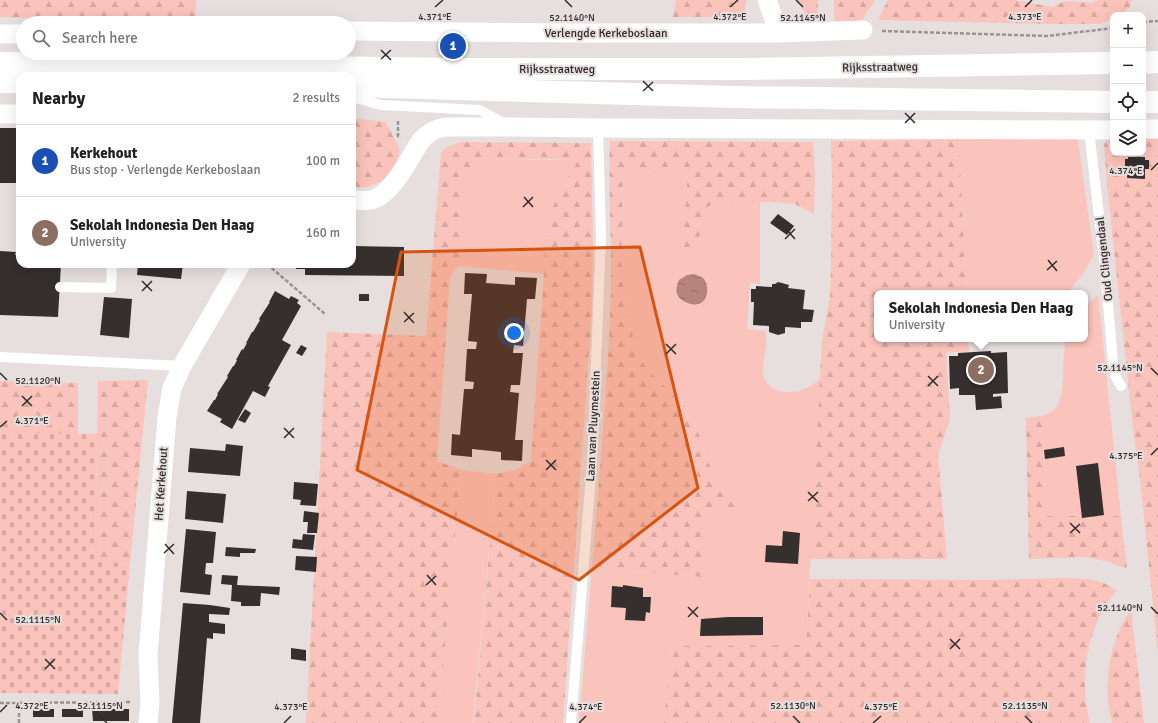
<!DOCTYPE html>
<html lang="en">
<head>
<meta charset="utf-8">
<style>
	:root { --surface:#fff; --page:#f2f2f2; --text:#202124; --muted:#757577; --line:#e0e0e0; --accent:#ea580c }
	body { margin:0; font-family:Signika,sans-serif; background:var(--page); color:var(--text) }
	.controls { position:absolute; right:12px; top:12px; display:grid; overflow:hidden; border-radius:8px; box-shadow:0 4px 16px #0002 }
	.controls button { width:36px; height:36px; display:grid; place-items:center; padding:0; border:0; border-bottom:1px solid var(--line); background:var(--surface); color:var(--text); font:20px sans-serif }
	.you { position:absolute; left:514px; top:333px; width:14px; height:14px; margin:-10px; border:3px solid #fff; border-radius:50%; background:#1a73e8; box-shadow:0 0 0 6px #1a73e833 }
	.badge { display:grid; place-items:center; width:26px; height:26px; border-radius:50%; background:var(--accent); color:#fff; font-size:13px; font-weight:700 }
	.pin { position:absolute; translate:-50% -50%; border:2px solid #fff; box-shadow:0 1px 4px #0006 }
	.popup { position:absolute; left:874px; top:290px; width:214px; height:52px; box-sizing:border-box; display:grid; place-content:center; border-radius:8px; background:var(--surface); filter:drop-shadow(0 1px 3px #0005); font-size:13px; white-space:nowrap; color:var(--muted) }
	.popup b { font-size:15px; color:var(--text) }
	.popup::after { content:''; position:absolute; left:50%; top:100%; margin-left:-8px; border:8px solid transparent; border-top-color:var(--surface) }
	.list { margin:0; padding:0; list-style:none }
	h2 { display:flex; justify-content:space-between; align-items:center; height:52px; margin:0; padding:0 16px; font-size:17px }
	h2 small { font-size:13px; font-weight:400; color:var(--muted) }
	.list li { display:grid; grid-template-columns:26px 1fr auto; gap:12px; align-items:center; box-sizing:border-box; height:72px; padding:0 16px; border-top:1px solid var(--line) }
	.list b { display:block; font-size:15px; white-space:nowrap }
	.list p { margin:0; font-size:13px; white-space:nowrap; color:var(--muted) }
	.list em { font-size:13px; font-style:normal; color:var(--muted) }
	.icon { flex:none; width:22px; height:22px; fill:none; stroke:currentColor; stroke-width:2; stroke-linecap:round; stroke-linejoin:round }
	.map { position:relative; flex:none; width:1158px; height:723px; overflow:hidden }
	.search { position:absolute; background:var(--surface); box-shadow:0 4px 16px #0002; left:16px; top:16px; width:340px; height:44px; display:flex; align-items:center; gap:10px; box-sizing:border-box; padding:0 14px; border-radius:22px; color:var(--muted); font-size:15px }
	.panel { position:absolute; background:var(--surface); box-shadow:0 4px 16px #0002; left:16px; top:72px; width:340px; height:196px; border-radius:12px }
	.map>svg:first-child { display:block }
</style>
</head>
<body>
<div class="map">
<svg width="1158" height="723" viewBox="0 0 1158 723">
	<defs>
		<pattern id="forest-firs" width="22" height="20" patternUnits="userSpaceOnUse"><rect width="22" height="20" fill="#fac3bb"/><path d="M5 1l3.5 6h-7zM16 11l3.5 6h-7z" fill="#d7a8a1"/></pattern>
		<pattern id="cemetery-stones" width="16" height="16" patternUnits="userSpaceOnUse"><rect width="16" height="16" fill="#fac3bb"/><path d="M2 7V4a2 2 0 0 1 4 0v3zM10 15v-3a2 2 0 0 1 4 0v3z" fill="#d7a8a1"/></pattern>
		<pattern id="water-ripples" width="26" height="14" patternUnits="userSpaceOnUse"><rect width="26" height="14" fill="#b7837b"/><path d="M2 4q2-2 4 0t4 0M15 11q2-2 4 0t4 0" fill="none" stroke="#956b65"/></pattern>
	</defs>
	<rect width="100%" height="100%" fill="#e7dfde"/>
	<path fill="#fac3bb" d="M959 139H1078L1094 256 1082 275 1067 293H966Z
		M478 159 579 160 562 186 547 228 545 274 459 266V178Z
		M623 172H688L682 254 699 247 700 228 704 210 713 203 760 202V284L750 283 747 329 766 331C766 336 766 342 766 347 765 356 761 369 764 378 771 395 796 395 810 386 814 384 817 381 820 379L806 645 670 646 664 723H579L592 568 702 577 704 510H738L723 492 711 469 689 410 652 374 639 358 634 347 632 329 621 274Z
		M1098 295 1121 516H1047L1042 416C1046 414 1052 412 1055 409 1067 397 1061 356 1066 339H1085V307Z
		M461 470 496 474 473 723H438Z"/>
	<path fill="url(#forest-firs)" d="M0 0H196L195 23H165L0 17Z
		M676 0H746L745 12 736 17H673Z
		M798 0H818L817 20 809 21Z
		M834 0H875L860 24 835 25Z
		M888 0H1015L1052 7 1065 1 1092 3 1098 0H1132L1129 8 1120 15H1113V19L1099 24H1048L878 20Z
		M352 118 386 122 400 150 395 165 383 180 369 187H352Z
		M959 139 966 293H877V339H968L969 351 946 353 950 419 938 455 947 559H810L822 340 830 296 831 265 832 176 831 141Z
		M1110 139H1113V153H1143V139H1158V653L1140 479 1133 428 1107 185 1104 144Z
		M610 141 813 142 815 176 814 214 795 204 776 202 713 203 704 210 700 228 699 247 692 254H682L688 172H623L621 274 632 329 634 347 639 358 652 374 689 410 696 426 704 451 711 469 723 492 738 510H705L702 577 592 568C599 476 608 385 611 293 612 242 608 192 610 141Z
		M461 142 591 143 593 244 592 308 563 723H474L496 474 515 470 531 461 547 228 552 210 562 186 578 161 559 159H478L459 178V266L453 272 450 279 437 461 461 470 438 723H306L327 332 426 336 441 153 445 148Z
		M148 380 130 564 95 561 98 381Z
		M0 381 78 383V434L0 433Z
		M1042 416 1047 516H1121L1127 569 1106 561 1084 557 1029 559 1026 418Z
		M1062 578 1089 579 1104 583 1117 590C1113 595 1108 601 1105 607 1084 643 1080 683 1090 723H664L670 646 806 645 810 579 988 580Z
		M1131 609 1144 723H1112C1111 715 1108 707 1108 698 1106 667 1113 635 1131 609Z"/>
	<path fill="url(#cemetery-stones)" d="M0 433 78 434 97 433 95 561 130 564 118 694 0 693Z"/>
	<path fill="url(#water-ripples)" d="M694 274C696 275 701 276 703 278 709 284 709 298 701 303 694 307 682 302 678 296 675 291 677 285 679 280L687 275Z"/>
	<path fill="#352f2e" d="M0 128H20V156H17V183H0Z
		M1128 157H1145V160H1149V169H1145V179L1127 178 1128 169H1125V159H1128Z
		M778 214 794 226 787 235 770 223Z
		M352 246 404 247V276L305 275V269H296V264H352Z
		M0 251 16 252 15 255H20V264H61L58 317 0 315Z
		M138 264H183L181 279 137 275Z
		M465 273 487 274 486 283 515 285V277L537 278 535 299H527L523 346 514 345 513 353H523L520 385H511L510 392 519 393 515 440H523L522 461 501 460V452L472 449V457L451 455 452 434 460 435 464 389H473L474 382 465 381 467 349H476L477 342 468 341 472 294H464Z
		M778 282 782 283 789 285 788 288 805 290 803 309 814 310 812 322H801V328L785 327V333L778 335 769 332V326L753 325 754 302H751V289H756V286L772 287V284H775Z
		M275 291 289 299 291 296 299 300 297 303 301 306 282 340 291 345 268 386 270 387 265 397 253 391 232 429 220 422 222 419 207 411 214 400H215L218 394H217L228 377 227 376 233 366H234L237 360H236L242 349 243 350 247 343H246L252 332H253L260 320 259 319 270 302H269Z
		M359 294H369V301H359Z
		M104 297 132 299 129 338 100 335Z
		M301 345 307 348 302 356 296 353Z
		M991 351V353L1007 352 1008 393 993 394V397L1001 396 1002 408 976 410 975 395H959V388L950 389 949 356H958V353Z
		M245 409 251 413 245 423 238 420Z
		M226 444 243 446 240 476 188 472 190 448 225 451Z
		M1064 447 1065 456 1045 459 1044 450Z
		M1098 463 1104 515 1082 518 1076 466Z
		M294 482 318 484 316 506 300 505 301 500 293 499Z
		M187 491 226 494 223 523 185 519Z
		M304 511 319 513 317 533H307L308 522H303Z
		M186 529 216 532 213 563H206L205 574 212 575 210 595 180 592Z
		M783 531 800 533 798 564 765 562 766 545 782 546Z
		M303 534 315 535 313 550 292 548 293 539 302 540Z
		M226 547 256 549 255 553H240V557L225 556Z
		M296 556 317 557 316 572 295 570Z
		M222 575 238 576 237 585 280 587 279 595 261 593 260 606H241V602L231 601 232 585 221 584Z
		M623 585 643 588V597H651L650 613 646 612 645 621 625 620 626 608 611 607 612 586 623 587Z
		M183 603 210 605 230 608 229 615 209 614V622L225 624V634L213 633V639L207 638 200 723H172Z
		M728 617H763V635L700 636 701 619Z
		M291 648 306 650V661L291 659Z
		M43 709H54V717H33V710Z
		M62 709H83V717H62Z
		M92 709H129V721H93Z"/>
	<g fill="none" stroke-linecap="round" stroke-linejoin="round">
		<path stroke="#999392" stroke-width="2.5" stroke-dasharray="4 2" stroke-linecap="butt" d="M1143 22 1158 21
			M882 31 1048 36 1113 28
			M398 121V136L401 137
			M267 264 325 314
			M0 703 132 702
			M19 723V703"/>
		<path stroke="#fff" stroke-width="10" d="M352 97 381 105 480 110 505 124
			M1089 130 1105 268 1114 374 1121 386
			M60 287 111 288 112 264
			M0 357 182 366
			M571 723 592 462 601 237 598 128"/>
		<path stroke="#fff" stroke-width="19" d="M767 0 779 33
			M349 31 572 33H779L863 30
			M0 34H23
			M0 114H20
			M1143 129H1158
			M352 200C358 200 365 201 371 200 391 196 409 160 419 143 426 134 433 129 445 127H511L598 128 818 129 1113 130
			M148 723 150 702 148 655 167 417 172 388 182 366 241 264"/>
		<path stroke="#fff" stroke-width="22" d="M0 63 457 69H741L1113 63
			M1143 63 1158 62
			M0 82H20
			M352 86 735 97 1113 102
			M1143 102H1158"/>
	</g>
	<path fill="#d6540f" fill-opacity="0.2" stroke="#d6540f" stroke-width="3" stroke-linejoin="round" d="M640 247 698 488 579 580 357 470 401 252Z"/>
	<path fill="none" stroke="#2f2c2b" stroke-width="1.5" d="M565 0 572 7M796 0 803 7M435 7 443 0M730 7 738 0M1025 7 1032 0M381 50 391 60M381 59 391 50M643 81 653 91M643 91 653 82M905 113 915 123M905 123 915 113M1151 170 1158 163M524 197 533 207M523 207 533 197M786 229 795 239M785 239 795 229M1048 260 1057 271M1047 270 1057 261M142 281 152 291M142 291 152 281M404 312 414 323M404 322 414 313M666 344 676 354M666 354 676 344M1151 368 1158 375M0 373 7 380M928 376 938 386M928 386 938 376M22 396 32 406M22 406 32 396M0 427 7 421M284 428 294 438M284 438 294 428M1151 455 1158 448M546 460 556 470M546 470 556 460M808 492 818 502M808 501 818 492M1070 523 1080 533M1070 533 1080 524M165 544 174 554M164 553 174 544M427 575 436 585M426 585 436 576M688 607 698 617M1151 607 1158 614M0 613 7 620M688 617 698 607M950 639 960 649M950 649 960 639M45 659 55 669M45 669 55 659M0 712 7 705M100 716 107 723M793 716 800 723M1025 716 1032 723M284 723 291 716M579 723 586 716M873 723 881 716"/>
	<g text-anchor="middle" stroke-width="4" stroke-linejoin="round" paint-order="stroke">
		<g font-size="12" fill="#2f2c2b" stroke="#e7dfde">
			<text x="606" y="37">Verlengde Kerkeboslaan</text>
			<text transform="translate(880 67) rotate(-1)" y="4">Rijksstraatweg</text>
			<text x="557" y="73">Rijksstraatweg</text>
			<text transform="translate(1104 259) rotate(-96)" y="4">Oud Clingendaal</text>
			<text transform="translate(593 426) rotate(-87)" y="4">Laan van Pluymestein</text>
			<text transform="translate(161 484) rotate(-86)" y="4">Het Kerkehout</text>
		</g>
	</g>
	<g font-size="10" text-anchor="middle" fill="#2f2c2b" stroke="#e7dfde" stroke-width="4" stroke-linejoin="round" paint-order="stroke">
		<text x="435" y="20">4.371°E</text>
		<text x="730" y="20">4.372°E</text>
		<text x="1025" y="20">4.373°E</text>
		<text x="572" y="21">52.1140°N</text>
		<text x="803" y="21">52.1145°N</text>
		<text x="1126" y="174">4.374°E</text>
		<text x="1120" y="371">52.1145°N</text>
		<text x="38" y="384">52.1120°N</text>
		<text x="32" y="424">4.371°E</text>
		<text x="1126" y="459">4.375°E</text>
		<text x="1120" y="611">52.1140°N</text>
		<text x="38" y="623">52.1115°N</text>
		<text x="32" y="709">4.372°E</text>
		<text x="100" y="709">52.1115°N</text>
		<text x="793" y="709">52.1130°N</text>
		<text x="1025" y="709">52.1135°N</text>
		<text x="291" y="710">4.373°E</text>
		<text x="586" y="710">4.374°E</text>
		<text x="881" y="710">4.375°E</text>
	</g>
</svg>
<div class="controls">
<button>+</button>
<button>−</button>
<button><svg class="icon" aria-label="locate" viewBox="0 0 24 24"><circle cx="12" cy="12" r="6"/><path d="M12 2v4M12 18v4M2 12h4M18 12h4"/></svg></button>
<button><svg class="icon" aria-label="layers" viewBox="0 0 24 24"><path d="M12 4l9 5-9 5-9-5zM3 14l9 5 9-5"/></svg></button>
</div>
<div class="you"></div>
<div class="pin badge" style="left:453px;top:46px;background:#1a4fb4">1</div>
<div class="pin badge" style="left:981px;top:370px;background:#8d6e63">2</div>
<div class="popup"><b>Sekolah Indonesia Den Haag</b>University</div>
<div class="search"><svg class="icon" aria-label="search" viewBox="0 0 24 24"><circle cx="10" cy="10" r="6"/><path d="M15 15l6 6"/></svg>Search here</div>
<section class="panel">
<h2>Nearby<small>2 results</small></h2>
<ul class="list">
<li><span class="badge" style="background:#1a4fb4">1</span><div><b>Kerkehout</b><p>Bus stop · Verlengde Kerkeboslaan</p></div><em>100 m</em></li>
<li><span class="badge" style="background:#8d6e63">2</span><div><b>Sekolah Indonesia Den Haag</b><p>University</p></div><em>160 m</em></li>
</ul>
</section>
</div>
</body>
</html>
